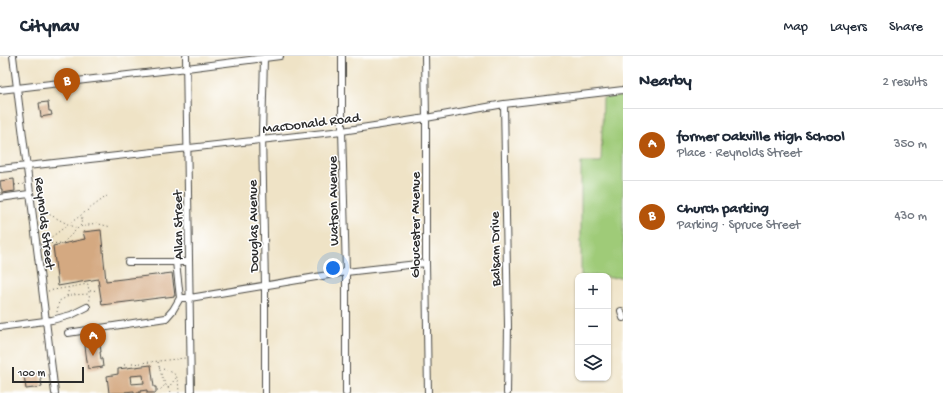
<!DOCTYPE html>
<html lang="en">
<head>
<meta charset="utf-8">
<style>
	:root { --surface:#fff; --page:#f2f2f3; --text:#1f2937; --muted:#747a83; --line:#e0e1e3; --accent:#b45309 }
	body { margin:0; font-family:"Gochi Hand",sans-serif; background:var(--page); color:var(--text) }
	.controls { position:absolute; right:12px; bottom:12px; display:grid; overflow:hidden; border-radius:8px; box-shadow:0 1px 3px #0004 }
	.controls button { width:36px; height:36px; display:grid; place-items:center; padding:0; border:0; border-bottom:1px solid var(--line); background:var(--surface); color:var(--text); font:20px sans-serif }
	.scale { position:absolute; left:12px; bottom:10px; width:72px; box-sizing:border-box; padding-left:4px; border:2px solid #2b2b2b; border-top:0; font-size:11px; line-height:14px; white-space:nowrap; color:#2b2b2b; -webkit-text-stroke:3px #fff; paint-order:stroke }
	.you { position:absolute; left:333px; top:212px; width:14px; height:14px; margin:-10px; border:3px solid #fff; border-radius:50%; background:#1a73e8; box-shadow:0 0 0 6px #1a73e833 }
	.badge { display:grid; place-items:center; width:26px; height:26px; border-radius:50%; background:var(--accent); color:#fff; font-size:13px; font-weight:700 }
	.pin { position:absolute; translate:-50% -33px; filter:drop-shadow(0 1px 2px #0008) }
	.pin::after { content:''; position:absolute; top:21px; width:14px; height:12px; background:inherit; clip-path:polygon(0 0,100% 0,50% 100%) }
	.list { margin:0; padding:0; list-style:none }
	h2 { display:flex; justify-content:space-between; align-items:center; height:52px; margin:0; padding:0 16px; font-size:17px }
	h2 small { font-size:13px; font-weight:400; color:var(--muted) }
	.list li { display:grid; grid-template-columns:26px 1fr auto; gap:12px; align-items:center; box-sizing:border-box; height:72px; padding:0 16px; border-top:1px solid var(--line) }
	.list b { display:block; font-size:15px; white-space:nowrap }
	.list p { margin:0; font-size:13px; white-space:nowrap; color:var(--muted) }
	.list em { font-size:13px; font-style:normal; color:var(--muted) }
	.icon { flex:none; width:22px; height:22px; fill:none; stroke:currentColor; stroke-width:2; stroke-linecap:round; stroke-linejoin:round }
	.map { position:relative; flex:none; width:623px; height:337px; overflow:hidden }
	header { display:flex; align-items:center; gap:24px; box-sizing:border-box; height:56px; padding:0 20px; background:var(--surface); border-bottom:1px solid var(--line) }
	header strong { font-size:19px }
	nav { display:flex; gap:22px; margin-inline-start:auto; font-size:14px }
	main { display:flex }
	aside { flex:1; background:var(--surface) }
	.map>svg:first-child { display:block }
</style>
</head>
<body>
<header>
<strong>Citynav</strong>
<nav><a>Map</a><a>Layers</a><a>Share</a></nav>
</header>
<main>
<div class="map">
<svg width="623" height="337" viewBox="0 0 623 337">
	<rect width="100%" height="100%" fill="#fff"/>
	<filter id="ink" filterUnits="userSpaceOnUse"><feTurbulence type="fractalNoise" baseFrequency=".025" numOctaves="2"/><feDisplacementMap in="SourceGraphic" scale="8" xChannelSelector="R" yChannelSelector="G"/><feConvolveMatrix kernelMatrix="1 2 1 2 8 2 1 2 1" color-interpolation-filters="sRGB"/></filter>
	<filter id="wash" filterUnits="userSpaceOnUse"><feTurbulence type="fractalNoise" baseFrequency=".012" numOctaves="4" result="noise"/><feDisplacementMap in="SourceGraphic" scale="16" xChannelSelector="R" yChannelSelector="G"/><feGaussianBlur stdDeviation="0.9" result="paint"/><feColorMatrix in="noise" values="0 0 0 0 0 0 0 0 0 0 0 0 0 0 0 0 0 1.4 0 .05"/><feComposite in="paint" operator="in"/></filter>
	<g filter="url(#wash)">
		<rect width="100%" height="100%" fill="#efe3c6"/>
		<path fill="#9fcb78" stroke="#657b52" d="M623 40V221L608 222V220H581V106H601L603 42Z"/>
		<g id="blocks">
			<path fill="#d4a981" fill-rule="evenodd" d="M48 46 49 55H51L52 59 41 61 39 47Z
				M14 123 15 135 2 137V133H1L0 125Z
				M101 174 106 225 172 217 175 240 102 249 98 223 58 230 53 190 85 183 83 176Z
				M100 288 101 296H100L101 303H102L103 311 88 313 85 290Z
				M151 309 154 331H156V337H147V334L140 335V337H134V335L125 336V337H109L107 320 118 318V313ZM143 319 144 327 131 328 130 320Z
				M40 317 42 331 26 333 24 319Z"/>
		</g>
	</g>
	<g filter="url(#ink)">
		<use href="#blocks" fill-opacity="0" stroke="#484742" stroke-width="1"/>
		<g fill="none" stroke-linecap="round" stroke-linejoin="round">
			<g stroke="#484742" stroke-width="8">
				<path id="minor" d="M13 0 55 337
					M186 0 191 337
					M342 0V75L346 216V337
					M425 0 426 62V207L428 337
					M264 2 262 78 265 230V337
					M0 34 179 13 280 0
					M504 48 508 270 507 337
					M0 113 342 75 426 62 504 48 623 34
					M0 142 29 138
					M128 206H189
					M176 206 180 242
					M621 255 623 262
					M0 271 52 264 71 259 87 251
					M68 277 166 262 173 254 180 242H190L346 216 426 207"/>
			</g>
			<path stroke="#484742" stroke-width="1" stroke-dasharray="1 3" stroke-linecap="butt" d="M15 129 24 128
				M39 153 77 173
				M81 170 82 171 95 167 111 171
				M42 188 107 140
				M43 188 63 187 81 169 82 160
				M48 235 88 228 90 246
				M90 235 97 234
				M67 240 69 232
				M57 256 59 245 71 239 89 238
				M158 306C161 319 163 327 172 337
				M124 309 185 302
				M159 312C178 317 178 319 179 337
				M168 332 176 322
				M157 334H160L165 329"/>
			<use href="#minor" stroke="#fff" stroke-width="6"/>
		</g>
	</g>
	<g text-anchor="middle" stroke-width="3" stroke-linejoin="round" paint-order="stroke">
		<g font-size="14" fill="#2b2b2b" stroke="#fff">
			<text transform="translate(311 66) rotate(-7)" y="5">MacDonald Road</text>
			<text transform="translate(332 145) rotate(-91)" y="5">Watson Avenue</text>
			<text transform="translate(46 167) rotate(83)" y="5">Reynolds Street</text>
			<text transform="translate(177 169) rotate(-91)" y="5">Allan Street</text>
			<text transform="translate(414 169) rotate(-90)" y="5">Gloucester Avenue</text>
			<text transform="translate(252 170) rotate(-91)" y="5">Douglas Avenue</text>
			<text transform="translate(494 193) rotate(-91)" y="5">Balsam Drive</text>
		</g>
	</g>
</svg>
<div class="controls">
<button>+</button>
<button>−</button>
<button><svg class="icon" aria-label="layers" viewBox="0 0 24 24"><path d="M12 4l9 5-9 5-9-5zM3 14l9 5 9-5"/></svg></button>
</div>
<div class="scale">100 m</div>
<div class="you"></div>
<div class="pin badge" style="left:93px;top:300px">A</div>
<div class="pin badge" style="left:67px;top:45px">B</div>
</div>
<aside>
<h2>Nearby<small>2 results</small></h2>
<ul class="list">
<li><span class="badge">A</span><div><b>former Oakville High School</b><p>Place · Reynolds Street</p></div><em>350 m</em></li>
<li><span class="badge">B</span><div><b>Church parking</b><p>Parking · Spruce Street</p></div><em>430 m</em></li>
</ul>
</aside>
</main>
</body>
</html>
